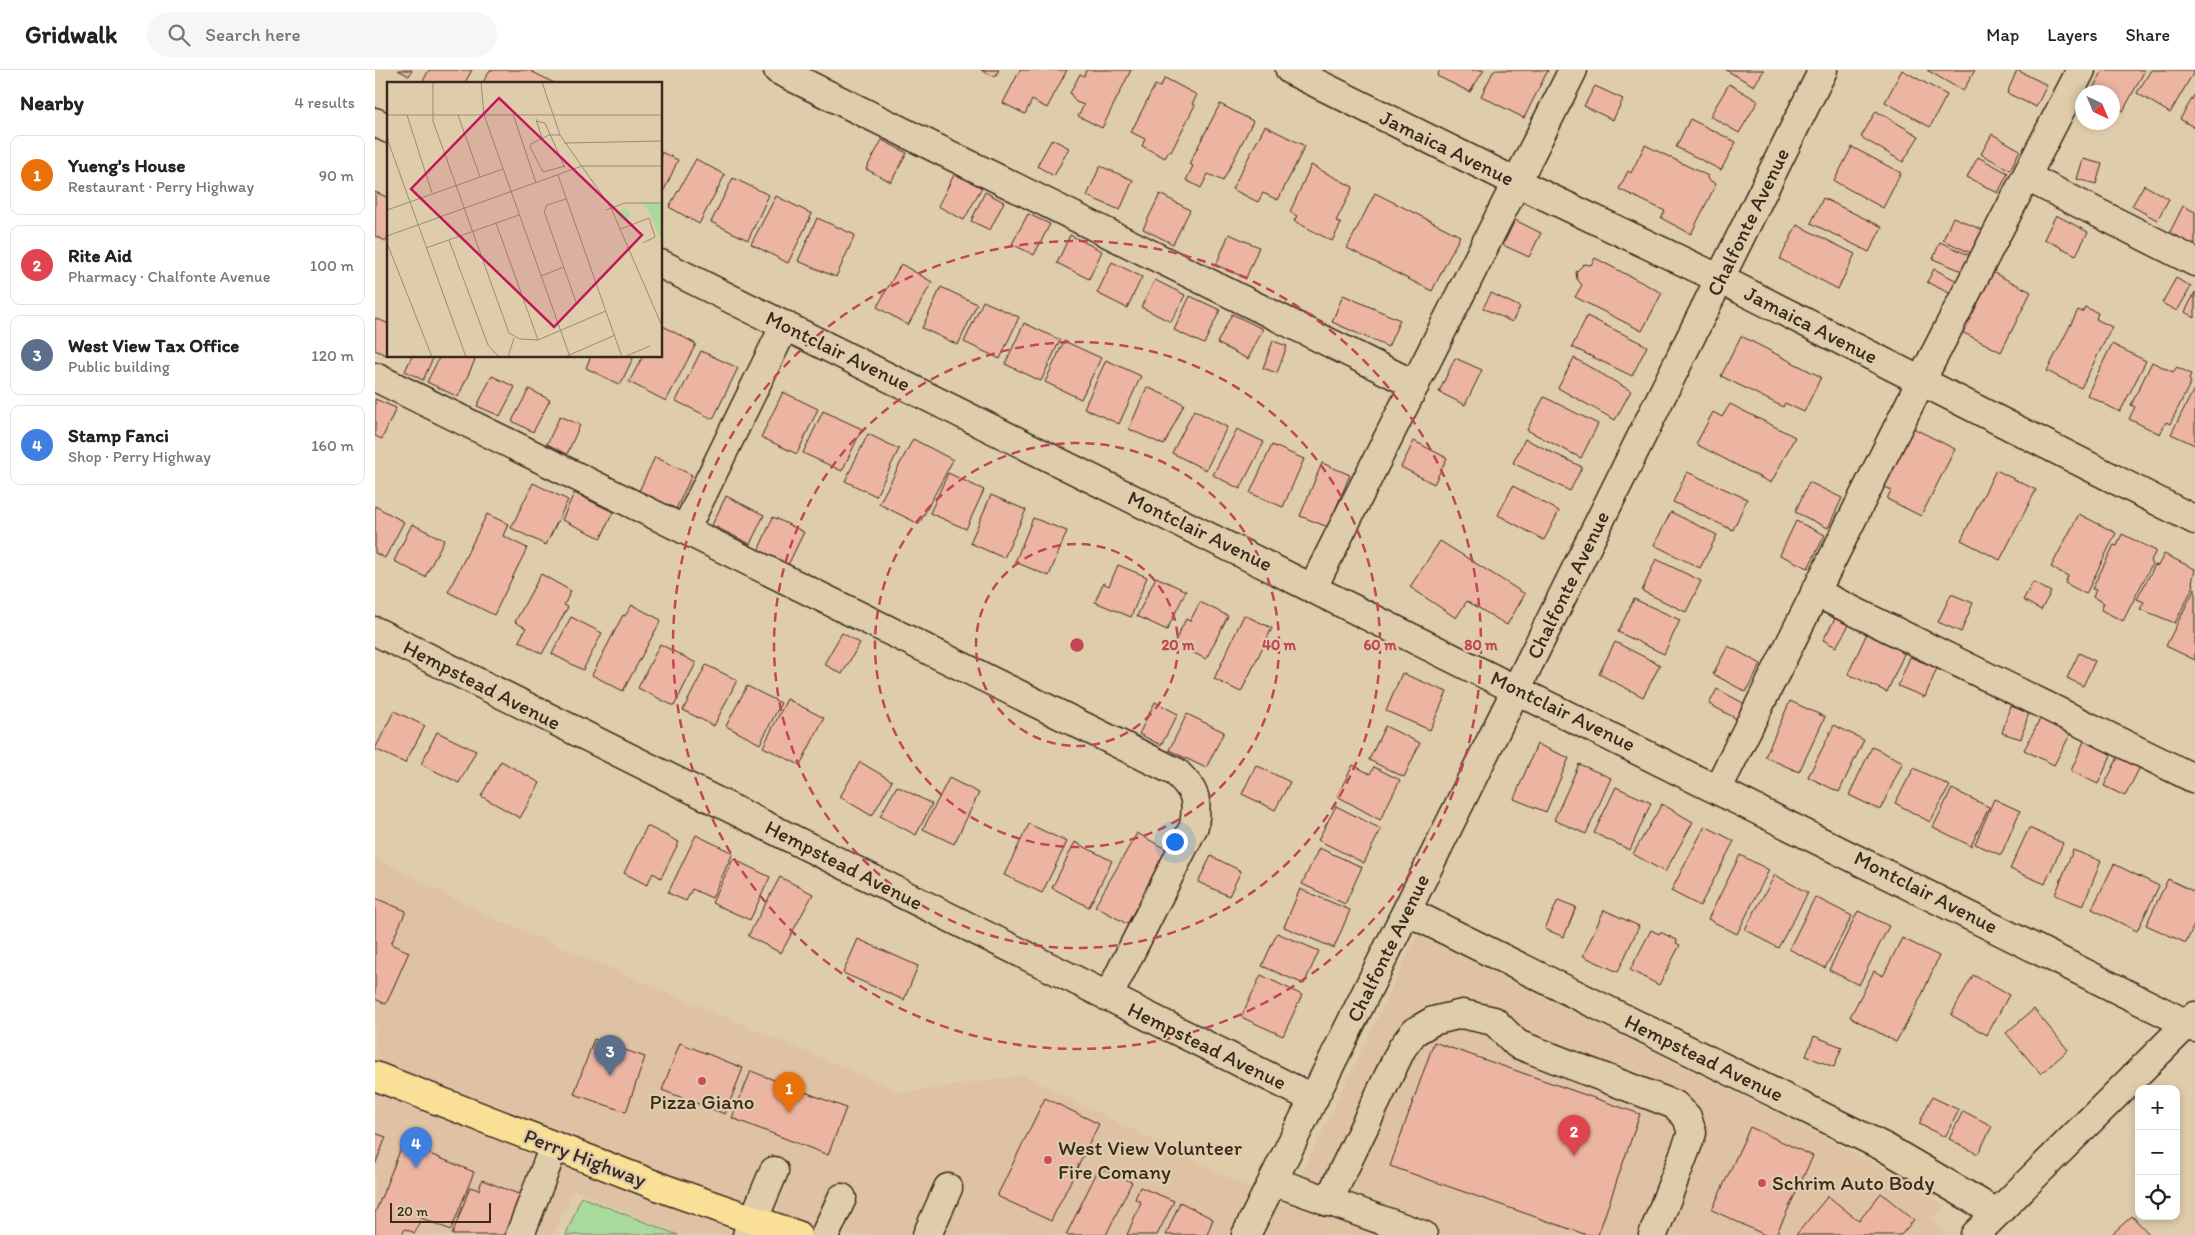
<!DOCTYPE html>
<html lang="en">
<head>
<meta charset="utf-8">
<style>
	:root { --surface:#fff; --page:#f6f6f6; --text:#222; --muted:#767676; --line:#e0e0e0; --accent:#d1495b }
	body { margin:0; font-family:Itim,sans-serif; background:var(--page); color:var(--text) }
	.controls { position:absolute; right:15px; bottom:15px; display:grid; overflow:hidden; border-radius:10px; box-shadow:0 2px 8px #0003 }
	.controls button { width:45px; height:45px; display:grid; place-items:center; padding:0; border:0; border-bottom:1px solid var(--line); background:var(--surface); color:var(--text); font:25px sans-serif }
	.compass { position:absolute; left:1700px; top:15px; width:45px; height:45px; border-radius:50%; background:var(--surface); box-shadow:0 2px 8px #0003; rotate:136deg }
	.scale { position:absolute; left:15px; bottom:12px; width:101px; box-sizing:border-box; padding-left:5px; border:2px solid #3b2a1e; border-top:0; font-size:14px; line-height:18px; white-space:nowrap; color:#3b2a1e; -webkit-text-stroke:4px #deccaa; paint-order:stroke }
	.you { position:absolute; left:799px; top:771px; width:18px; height:18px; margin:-12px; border:4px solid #fff; border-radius:50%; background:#1a73e8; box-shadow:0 0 0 8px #1a73e833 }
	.badge { display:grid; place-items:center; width:32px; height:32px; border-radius:50%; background:var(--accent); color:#fff; font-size:16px; font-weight:700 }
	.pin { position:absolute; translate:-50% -41px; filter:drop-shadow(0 1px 2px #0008) }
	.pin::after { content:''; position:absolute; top:26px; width:18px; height:15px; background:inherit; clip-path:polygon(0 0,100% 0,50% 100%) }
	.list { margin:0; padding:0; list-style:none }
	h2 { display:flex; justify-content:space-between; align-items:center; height:65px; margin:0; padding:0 20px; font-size:21px }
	h2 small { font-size:16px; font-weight:400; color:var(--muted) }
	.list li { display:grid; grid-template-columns:32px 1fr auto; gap:15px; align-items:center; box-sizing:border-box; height:80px; margin:0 10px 10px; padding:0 10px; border:1px solid var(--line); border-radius:10px }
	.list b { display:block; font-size:19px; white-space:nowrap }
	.list p { margin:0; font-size:16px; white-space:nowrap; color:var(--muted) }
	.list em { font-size:16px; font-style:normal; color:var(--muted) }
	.icon { flex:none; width:28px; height:28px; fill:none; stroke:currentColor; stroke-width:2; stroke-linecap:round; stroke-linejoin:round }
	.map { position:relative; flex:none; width:1820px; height:1165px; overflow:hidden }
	header { display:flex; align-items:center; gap:30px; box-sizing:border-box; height:70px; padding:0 25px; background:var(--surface); border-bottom:1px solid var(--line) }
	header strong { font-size:24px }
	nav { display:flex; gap:28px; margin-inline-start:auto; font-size:18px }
	.search { width:350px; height:45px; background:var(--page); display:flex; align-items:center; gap:12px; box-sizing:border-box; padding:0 18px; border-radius:28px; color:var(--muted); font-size:19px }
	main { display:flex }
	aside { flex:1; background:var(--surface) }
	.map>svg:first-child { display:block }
</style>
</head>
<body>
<header>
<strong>Gridwalk</strong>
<div class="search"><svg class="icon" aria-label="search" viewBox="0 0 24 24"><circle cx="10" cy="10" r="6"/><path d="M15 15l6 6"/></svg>Search here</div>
<nav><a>Map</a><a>Layers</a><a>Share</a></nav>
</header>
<main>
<aside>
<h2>Nearby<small>4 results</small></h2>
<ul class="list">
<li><span class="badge" style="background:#e8710a">1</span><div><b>Yueng's House</b><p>Restaurant · Perry Highway</p></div><em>90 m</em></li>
<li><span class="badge" style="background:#e0444e">2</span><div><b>Rite Aid</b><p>Pharmacy · Chalfonte Avenue</p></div><em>100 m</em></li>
<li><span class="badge" style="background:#5c6f8a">3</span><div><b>West View Tax Office</b><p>Public building</p></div><em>120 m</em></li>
<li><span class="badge" style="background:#3f7fe0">4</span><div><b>Stamp Fanci</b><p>Shop · Perry Highway</p></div><em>160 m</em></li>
</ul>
</aside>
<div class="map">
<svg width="1820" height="1165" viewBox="0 0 1820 1165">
	<rect width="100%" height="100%" fill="#deccaa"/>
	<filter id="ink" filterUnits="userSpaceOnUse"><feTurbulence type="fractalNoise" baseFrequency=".02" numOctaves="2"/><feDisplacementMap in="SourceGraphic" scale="10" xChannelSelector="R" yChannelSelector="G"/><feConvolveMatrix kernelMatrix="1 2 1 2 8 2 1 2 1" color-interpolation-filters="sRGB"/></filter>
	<g filter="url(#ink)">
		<path fill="#dfc2a4" d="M0 787 113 846 529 1023 648 1005 911 1136 1043 864 1416 1050 1532 1111 1569 1136 1556 1149 1571 1165H305L199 1120 178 1165H0Z"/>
		<path fill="#aada9b" stroke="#72825c" d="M206 1127 303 1165H191Z"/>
		<path fill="#ecb5a1" stroke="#3b2a1e" d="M23 0H37L34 6Z
			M54 0H97L89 14H52L48 11Z
			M115 0H154L181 14H107Z
			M606 0H624L620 7Z
			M645 0H692L672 38 657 30 650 44 628 33Z
			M711 0H756L727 58 703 46 709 35 701 32 695 23 705 4 709 6Z
			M1065 0H1109L1095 22 1062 6Z
			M1119 0H1173L1149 48 1106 26Z
			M1351 0H1389L1379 16Z
			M1527 0 1572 25 1555 57 1510 32Z
			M1552 0H1600L1588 21Z
			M1642 0 1672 15 1661 37 1632 23Z
			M1728 0H1770L1748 41 1738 36V22H1716Z
			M1776 0H1820L1795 43 1762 23Z
			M790 8 822 25 817 34 820 35 796 82 794 81 790 88 767 76 770 69 756 62 780 15 785 17Z
			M1354 14 1383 31 1364 63 1335 46Z
			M1220 16 1248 29 1238 50 1209 36Z
			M1820 24V58L1805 49Z
			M845 34 878 51 848 111 833 104 826 118 811 110 818 96 814 94Z
			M1501 41 1544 66 1528 92 1486 67Z
			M1315 49 1361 72 1346 100 1301 77Z
			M890 56 930 76 903 130 888 123 883 132 857 119Z
			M1617 64 1645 80 1635 100 1606 84Z
			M677 69 694 78 679 106 662 96Z
			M507 70 532 83 516 112 491 99Z
			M1270 75 1333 106 1332 109 1341 114 1316 164 1286 148 1290 141 1244 119 1253 101 1256 103Z
			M1477 77 1526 103 1508 138 1459 111Z
			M286 82 303 90 286 127Z
			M1603 87 1633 103 1623 123 1592 107Z
			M321 89 350 105 324 154 294 137Z
			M1708 89 1727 94 1721 114 1702 109Z
			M936 95 978 117 961 151 966 154 957 171 919 151 922 146 915 142Z
			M725 96 758 110 745 140 712 126Z
			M580 103 607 117 589 150 563 136Z
			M358 108 394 125 373 170 336 152Z
			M1769 115 1794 129 1782 150 1757 136Z
			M0 122 14 128V164L11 171 0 166Z
			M610 122 629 132 615 160 596 151Z
			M1000 123 1085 166 1057 221 972 178Z
			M785 124 815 140 798 174 768 159Z
			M401 126 437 144 413 193 376 174Z
			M1448 128 1507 157 1494 182 1436 153Z
			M1808 136 1820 142V177L1794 164Z
			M653 144 675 154 659 185 637 174Z
			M1681 145 1713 162 1701 185 1669 169Z
			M1578 147 1607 160 1596 183 1568 170Z
			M442 148 480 165 461 207 423 191Z
			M1140 150 1166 163 1154 187 1128 175Z
			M1422 155 1480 184 1463 219 1405 189Z
			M854 164 884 177 871 208 841 195Z
			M695 165 727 181 714 209 682 193Z
			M1565 172 1594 185 1587 201 1558 189Z
			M1220 188 1287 223 1267 261 1200 227 1207 215 1202 209 1201 202 1209 194 1216 195Z
			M737 192 767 207 752 238 722 223Z
			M526 194 557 212 533 255 502 237Z
			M1559 199 1582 211 1576 224 1552 212Z
			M1617 202 1656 222 1626 282 1587 262Z
			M1801 208 1816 217 1802 241 1787 233Z
			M780 210 810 225 796 252 766 237Z
			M566 217 602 234 583 275 547 258Z
			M1820 222V248L1810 242Z
			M1116 223 1145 237 1137 252 1108 238Z
			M968 225 1025 250 1013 277 957 252Z
			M815 226 845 240 829 274 799 260Z
			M608 231 644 247 625 289 589 272Z
			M1710 237 1723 243 1721 249 1737 257 1706 318 1672 301 1703 240 1707 242Z
			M857 244 888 259 873 289 842 273Z
			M1212 246 1272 276 1257 306 1197 277Z
			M0 248 14 254V279L11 285 0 280Z
			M649 253 685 270 666 311 630 294Z
			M286 255 321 274 291 331 254 312 268 286H286Z
			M1366 266 1446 307 1429 342 1410 333 1408 337 1346 306Z
			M689 271 726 288 706 329 670 312Z
			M898 271 912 276 902 303 888 298Z
			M1737 274 1771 291 1745 342 1712 325Z
			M326 281 363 298 338 349 301 331Z
			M37 286H59L48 310 30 301Z
			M65 286H91L100 290 83 327 52 312Z
			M216 286H259L245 315 211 298Z
			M1080 288 1107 300 1090 335 1064 322Z
			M1199 288 1256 321 1240 350 1183 318Z
			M731 290 766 306 744 354 709 338Z
			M1777 292 1798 302 1802 297 1816 304 1814 310 1816 312 1795 354 1791 352 1785 364 1754 349 1760 337 1756 335Z
			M117 306 140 317 125 346 102 336Z
			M772 317 809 334 789 375 754 359Z
			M1820 317V375L1796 364Z
			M154 319 175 330 158 362 137 351Z
			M408 322 443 339 422 384 386 367Z
			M1169 327 1223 354 1206 388 1152 360Z
			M0 329 21 338 7 369 0 366Z
			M1355 334 1420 367 1396 413 1321 374 1338 342 1347 347Z
			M819 340 852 357 831 400 797 383Z
			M448 341 487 359 467 401 428 383Z
			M185 346 205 355 192 384 172 374Z
			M1536 357 1580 379 1546 446 1512 429 1516 420 1507 415Z
			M862 359 889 372 865 419 838 405Z
			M493 364 524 379 501 426 470 411Z
			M538 369 578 390 544 454 504 434Z
			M1150 369 1207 397 1195 421 1138 393Z
			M1039 371 1072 388 1059 414 1026 397Z
			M897 375 929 389 908 437 875 423Z
			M280 387 317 405 301 439 264 421Z
			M947 393 975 405 953 457 925 446Z
			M1621 400 1661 420 1625 490 1586 470Z
			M1312 402 1372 429 1358 460 1298 432Z
			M573 403 609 420 591 459 555 443Z
			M1434 412 1467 428 1453 458 1420 442Z
			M158 413 193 430 171 475 136 458Z
			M1138 416 1184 441 1169 470 1123 445Z
			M199 423 238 442 226 468 187 450Z
			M616 425 651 440 629 488 595 473Z
			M351 426 389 445 375 474 337 455Z
			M0 436 29 452 10 488 0 483Z
			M1296 442 1342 465 1325 498 1279 475Z
			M112 444 133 454 128 466 152 478 119 545 73 522Z
			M1704 444 1741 463 1711 524 1690 513 1693 506 1676 497Z
			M398 447 429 462 413 495 383 481Z
			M658 448 692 461 674 506 640 492Z
			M1421 451 1450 465 1433 498 1405 485Z
			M37 454 69 470 50 507 19 491Z
			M1747 464 1781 481 1775 492 1777 494 1748 551 1726 540 1729 533 1718 527 1721 520 1717 519 1739 475 1742 476Z
			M1065 471 1150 524 1132 555 1092 531 1081 548 1035 517Z
			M1789 484 1820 499 1817 513 1819 515 1800 553 1765 539 1769 532 1762 529 1780 495 1783 496Z
			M1281 489 1326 511 1311 542 1267 521Z
			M743 495 772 507 756 547 720 532 728 513 734 516Z
			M166 504 196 521 189 535 193 537 167 584 144 571 151 558 140 552Z
			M781 507 811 521 792 560 762 546Z
			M1658 512 1676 522 1666 540 1648 530Z
			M1820 518V590L1791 576Z
			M1576 524 1598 533 1586 562 1563 552Z
			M1259 529 1305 550 1289 584 1243 562Z
			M825 532 853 546 831 589 799 573 811 549 815 551Z
			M257 535 286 550 248 621 217 605 248 545 250 546Z
			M869 545 897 558 866 622 839 609Z
			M196 547 227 563 208 600 177 584Z
			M1461 547 1474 555 1461 577 1448 570Z
			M1493 561 1528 578 1526 582 1529 584 1512 622 1473 604Z
			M467 563 485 573 467 604 449 594Z
			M1240 572 1285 595 1268 627 1224 604Z
			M285 574 321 593 299 636 263 618Z
			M1353 576 1386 594 1371 622 1338 604Z
			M1704 583 1720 591 1708 616 1692 608Z
			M1535 587 1562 598 1550 627 1523 616Z
			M331 595 362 610 339 656 308 640Z
			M1027 603 1072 622 1055 660 1011 641Z
			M372 616 406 633 385 674 351 656Z
			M1342 619 1370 634 1362 649 1334 634Z
			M412 629 449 648 425 695 388 677Z
			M1415 631 1450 647 1424 702 1390 687Z
			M780 632 803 644 786 675 764 664Z
			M1635 636 1654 642 1646 669 1627 663Z
			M19 641 50 656 30 693 0 679Z
			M812 644 849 662 831 698 794 680Z
			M1666 647 1696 663 1679 695 1649 680Z
			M1459 655 1489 670 1464 722 1433 707Z
			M1010 656 1045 673 1029 707 994 690Z
			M62 662 101 681 84 713 46 694Z
			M1709 671 1737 683 1723 714 1696 701Z
			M1162 674 1194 688 1171 742 1139 729Z
			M1497 677 1528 692 1505 740 1474 725Z
			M1743 687 1765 697 1750 726 1729 716Z
			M126 691 165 713 145 748 106 726Z
			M485 692 517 711 497 746 465 727Z
			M1204 694 1236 708 1211 764 1179 750Z
			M881 695 915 712 900 740 867 724Z
			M978 695 995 704 999 697 1025 710 1005 750 962 726Z
			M1539 698 1575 716 1555 752 1520 733Z
			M574 708 604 723 579 774 548 759Z
			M522 716 557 734 541 765 505 746Z
			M1241 717 1276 733 1255 780 1219 763Z
			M1577 719 1614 737 1596 776 1558 757Z
			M1619 729 1645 741 1626 785 1600 774Z
			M1287 734 1318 752 1290 802 1258 784Z
			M961 736 1006 759 989 793 943 770Z
			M654 754 692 772 667 823 629 805Z
			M272 756 304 772 286 808 278 803 272 815 249 803Z
			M1330 756 1359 771 1325 836 1296 821Z
			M1654 758 1688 773 1670 814 1635 799Z
			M762 763 794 781 752 854 720 836Z
			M321 765 358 783 337 828 317 819 311 831 293 823Z
			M700 772 737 791 714 837 677 818Z
			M944 778 987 797 970 834 927 814Z
			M1698 780 1726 791 1708 836 1680 825Z
			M1365 785 1394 800 1362 864 1333 849Z
			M836 786 866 801 854 826 823 812Z
			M358 789 395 807 375 850 337 833Z
			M1739 794 1784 816 1762 861 1717 839Z
			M1400 805 1433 823 1403 878 1370 859Z
			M405 807 438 824 406 883 373 866Z
			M1793 809 1820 822V853L1811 873 1771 855Z
			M925 819 975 840 959 878 909 857Z
			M1440 827 1477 846 1450 898 1414 879Z
			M0 828 31 841 16 874 34 882 11 934 0 929Z
			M1183 830 1201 837 1189 867 1170 859Z
			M1229 840 1264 856 1243 902 1208 886Z
			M1483 841 1514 856 1484 915 1454 900Z
			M1276 860 1284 864 1285 862 1302 870 1301 873 1305 875 1284 915 1255 900Z
			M902 863 944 881 929 914 887 896Z
			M1527 868 1564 886 1546 927 1521 972 1475 947 1499 901 1508 906Z
			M483 869 543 896 529 930 468 903Z
			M886 905 927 925 908 966 866 947Z
			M1598 905 1634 925 1612 965 1576 945Z
			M1659 939 1693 980 1666 1004 1631 963Z
			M1439 966 1467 977 1459 997 1431 986Z
			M219 969 270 987 251 1042 199 1024Z
			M1059 972 1265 1044 1223 1165H1212L1015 1096Z
			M305 973 368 998 350 1044 287 1020Z
			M376 1001 471 1038 453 1085 357 1048Z
			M1557 1027 1584 1040 1570 1067 1544 1054Z
			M670 1028 724 1054 676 1151 622 1126Z
			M1588 1041 1617 1056 1603 1084 1574 1069Z
			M1375 1057 1438 1086 1401 1165H1390L1337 1140Z
			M0 1063 11 1067 0 1095Z
			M28 1073 99 1102 76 1160 46 1148 40 1163 30 1159 27 1165H0V1143Z
			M724 1098 757 1112 731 1165H691Z
			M107 1110 146 1125 130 1165H77L95 1117 104 1120Z
			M765 1117 799 1131 782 1165H752L766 1132 760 1129Z
			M1506 1123 1539 1150 1526 1165H1421L1453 1126 1484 1151Z
			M805 1132 838 1149 832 1165H791Z
			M1757 1146 1775 1165H1736Z"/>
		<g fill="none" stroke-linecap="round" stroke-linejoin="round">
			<g stroke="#3b2a1e" stroke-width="31">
				<path id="minor" d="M403 0 1040 315
					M915 0 1143 113 1345 209 1820 450
					M0 52 14 59
					M1652 107 1820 192
					M286 194 1820 958
					M0 307 801 702C821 721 823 729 819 756L733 927
					M310 460 410 255
					M938 517 1198 0
					M1440 522 1820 709
					M0 561 939 1029
					M1343 718 1546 311 1706 0
					M1032 841 1511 1078 1622 1143
					M898 1111 1048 1165
					M953 1132 1027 978 1039 962 1058 951 1087 944 1119 951 1142 974 1300 1035 1312 1047 1317 1063 1278 1165
					M145 1165 179 1076
					M372 1165 399 1101
					M450 1165 467 1128
					M552 1165 573 1118
					M871 1165 1448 0
					M1600 1165 1820 946"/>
			</g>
			<g stroke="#3b2a1e" stroke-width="31">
				<path id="major" d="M0 1006 293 1120 422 1165"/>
			</g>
			<use href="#minor" stroke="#deccaa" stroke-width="28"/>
			<use href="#major" stroke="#f9e096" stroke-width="28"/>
		</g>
	</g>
	<g fill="none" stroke="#c24655" stroke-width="2.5" stroke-dasharray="9 6">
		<circle cx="702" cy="575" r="101"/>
		<circle cx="702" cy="575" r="202"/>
		<circle cx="702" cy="575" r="303"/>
		<circle cx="702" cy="575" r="404"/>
	</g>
	<g fill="#d1495b" stroke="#deccaa" stroke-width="2">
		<circle cx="327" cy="1011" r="5"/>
		<circle cx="673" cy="1090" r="5"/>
		<circle cx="1387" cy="1113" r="5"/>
	</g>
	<g text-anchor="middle" stroke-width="4.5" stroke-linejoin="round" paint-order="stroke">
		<g font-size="21" fill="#3b2a1e" stroke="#deccaa">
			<text transform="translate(1072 78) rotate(26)" y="7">Jamaica Avenue</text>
			<text transform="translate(1373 152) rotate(-64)" y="7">Chalfonte Avenue</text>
			<text transform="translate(1436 255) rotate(27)" y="7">Jamaica Avenue</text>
			<text transform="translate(463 281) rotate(26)" y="7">Montclair Avenue</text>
			<text transform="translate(825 461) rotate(26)" y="7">Montclair Avenue</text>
			<text transform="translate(1193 515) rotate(-64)" y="7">Chalfonte Avenue</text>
			<text transform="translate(107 615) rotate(27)" y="7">Hempstead Avenue</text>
			<text transform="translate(1188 641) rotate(26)" y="7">Montclair Avenue</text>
			<text transform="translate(469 795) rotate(27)" y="7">Hempstead Avenue</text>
			<text transform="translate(1551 822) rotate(27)" y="7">Montclair Avenue</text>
			<text transform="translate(1013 878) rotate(-64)" y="7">Chalfonte Avenue</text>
			<text transform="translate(832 976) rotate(26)" y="7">Hempstead Avenue</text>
			<text transform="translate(1329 988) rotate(26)" y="7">Hempstead Avenue</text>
			<text transform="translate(210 1088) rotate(21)" y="7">Perry Highway</text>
		</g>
		<g font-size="21" fill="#3b2a1e" stroke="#deccaa" text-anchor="start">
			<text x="327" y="1039" text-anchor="middle">Pizza Giano</text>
			<text x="683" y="1085">West View Volunteer<tspan x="683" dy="24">Fire Comany</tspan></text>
			<text x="1397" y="1120">Schrim Auto Body</text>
		</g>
	</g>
	<g transform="translate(12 12)">
		<rect width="275" height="275" fill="#deccaa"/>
		<path d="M254 120 275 121V160L262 129ZM231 133a6 6 0 1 1 12 0a6 6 0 1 1-12 0Z" fill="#aada9b"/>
		<path fill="none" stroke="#9d8b72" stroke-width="1" d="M46 0V39L122 251 133 257 151 258 219 229M94 0 97 33 183 275M155 0 173 53 224 126 275 244M126 32 149 101M0 33H275M20 33 45 111M71 33 93 95M149 37 155 56M149 39 158 41 178 86M0 48 1 59 79 275M173 53H162L144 62 143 65 156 90 178 84M177 61 275 59M171 93 235 275M179 117 160 123 157 129 190 223M0 128 116 87M219 128 238 121H275M109 141 151 258M234 147 262 136 268 155 256 161M0 154 195 84H275M62 158 101 263 112 275M0 161 45 275M39 166 132 133M154 194 177 185M121 275 127 256M178 275 228 253M237 275 263 264"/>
		<path fill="#c2185b" fill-opacity="0.15" stroke="#c2185b" stroke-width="2.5" d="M112 16 255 153 167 245 24 107Z"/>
		<rect width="275" height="275" fill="none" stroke="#3b2a1e" stroke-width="2.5"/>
	</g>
	<circle cx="702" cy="575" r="8" fill="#c24655" stroke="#deccaa" stroke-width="2.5"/>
	<g font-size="15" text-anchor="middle" font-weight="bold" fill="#c24655" stroke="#deccaa" stroke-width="4.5" stroke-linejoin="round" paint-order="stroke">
		<text x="803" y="580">20 m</text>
		<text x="904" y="580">40 m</text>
		<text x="1005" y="580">60 m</text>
		<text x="1106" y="580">80 m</text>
	</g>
</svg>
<div class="controls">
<button>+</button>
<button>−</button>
<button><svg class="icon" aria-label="locate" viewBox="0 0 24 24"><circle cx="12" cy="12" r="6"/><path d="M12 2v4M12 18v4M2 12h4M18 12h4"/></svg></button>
</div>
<svg class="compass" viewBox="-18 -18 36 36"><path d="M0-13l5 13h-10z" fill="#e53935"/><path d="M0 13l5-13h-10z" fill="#767676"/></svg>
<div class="scale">20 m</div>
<div class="you"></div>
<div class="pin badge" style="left:414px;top:1043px;background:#e8710a">1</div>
<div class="pin badge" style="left:1199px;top:1086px;background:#e0444e">2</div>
<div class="pin badge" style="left:235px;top:1006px;background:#5c6f8a">3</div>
<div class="pin badge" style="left:41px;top:1098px;background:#3f7fe0">4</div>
</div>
</main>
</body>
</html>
